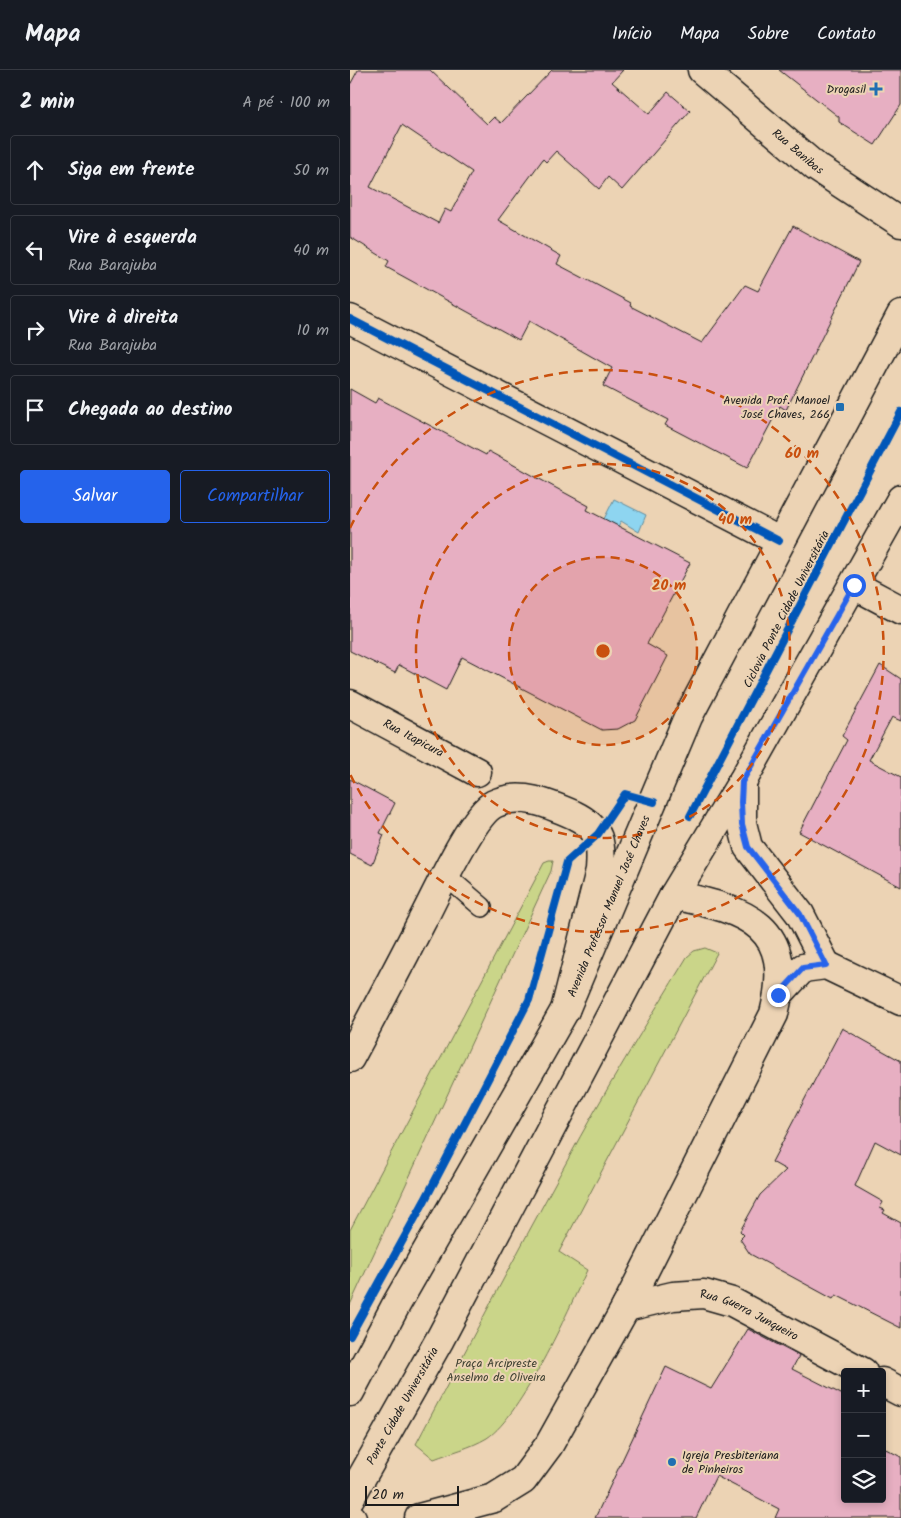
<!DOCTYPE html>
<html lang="pt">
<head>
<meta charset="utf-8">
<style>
	:root { --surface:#171b24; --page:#20242c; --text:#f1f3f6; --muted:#9ea1a6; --line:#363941; --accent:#2563eb }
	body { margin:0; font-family:Kalam,sans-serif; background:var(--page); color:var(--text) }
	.controls { position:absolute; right:15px; bottom:15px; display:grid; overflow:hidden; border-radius:5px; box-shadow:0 2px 8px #0003 }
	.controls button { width:45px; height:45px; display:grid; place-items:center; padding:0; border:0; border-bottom:1px solid var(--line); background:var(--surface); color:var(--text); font:25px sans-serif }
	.scale { position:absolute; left:15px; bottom:12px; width:94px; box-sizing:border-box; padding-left:5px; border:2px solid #1c1c1c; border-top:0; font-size:14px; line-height:18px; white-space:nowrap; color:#1c1c1c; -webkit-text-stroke:4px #ecd3b4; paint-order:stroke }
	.stop { position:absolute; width:15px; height:15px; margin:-11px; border:4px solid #2563eb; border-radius:50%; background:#fff }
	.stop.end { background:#2563eb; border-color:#fff; box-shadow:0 1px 5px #0008 }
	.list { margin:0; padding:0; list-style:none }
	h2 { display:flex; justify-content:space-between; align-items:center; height:65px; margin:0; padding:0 20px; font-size:21px }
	h2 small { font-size:16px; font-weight:400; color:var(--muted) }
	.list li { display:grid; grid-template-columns:32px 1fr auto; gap:15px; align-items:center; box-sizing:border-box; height:70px; margin:0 10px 10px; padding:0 10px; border:1px solid var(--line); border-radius:5px }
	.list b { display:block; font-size:19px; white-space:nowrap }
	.list p { margin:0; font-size:16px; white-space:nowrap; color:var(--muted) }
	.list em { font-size:16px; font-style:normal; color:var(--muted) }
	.actions { display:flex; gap:10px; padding:15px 20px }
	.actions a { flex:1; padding:11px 0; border:1px solid var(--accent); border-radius:5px; text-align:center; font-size:18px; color:var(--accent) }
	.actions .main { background:var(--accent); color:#fff }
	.icon { flex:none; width:28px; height:28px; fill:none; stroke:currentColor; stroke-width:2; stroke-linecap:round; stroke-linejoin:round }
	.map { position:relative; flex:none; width:551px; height:1448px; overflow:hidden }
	header { display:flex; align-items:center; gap:30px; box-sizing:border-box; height:70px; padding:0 25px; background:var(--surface); border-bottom:1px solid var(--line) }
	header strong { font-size:24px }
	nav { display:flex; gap:28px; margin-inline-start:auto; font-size:18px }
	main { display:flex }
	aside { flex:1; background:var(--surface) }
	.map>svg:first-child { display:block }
</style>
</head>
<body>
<header>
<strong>Mapa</strong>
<nav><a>Início</a><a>Mapa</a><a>Sobre</a><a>Contato</a></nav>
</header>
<main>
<aside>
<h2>2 min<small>A pé · 100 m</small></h2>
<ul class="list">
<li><svg class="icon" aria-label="ahead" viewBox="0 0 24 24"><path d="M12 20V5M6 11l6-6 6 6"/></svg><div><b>Siga em frente</b></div><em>50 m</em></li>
<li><svg class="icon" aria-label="left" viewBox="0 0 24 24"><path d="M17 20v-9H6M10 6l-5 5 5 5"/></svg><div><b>Vire à esquerda</b><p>Rua Barajuba</p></div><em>40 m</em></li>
<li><svg class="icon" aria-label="right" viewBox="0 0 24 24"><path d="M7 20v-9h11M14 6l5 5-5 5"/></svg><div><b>Vire à direita</b><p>Rua Barajuba</p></div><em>10 m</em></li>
<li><svg class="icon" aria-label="arrive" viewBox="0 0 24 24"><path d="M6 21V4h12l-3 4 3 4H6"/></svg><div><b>Chegada ao destino</b></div></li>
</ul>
<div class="actions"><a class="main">Salvar</a><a>Compartilhar</a></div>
</aside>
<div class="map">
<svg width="551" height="1448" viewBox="0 0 551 1448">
	<rect width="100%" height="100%" fill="#ecd3b4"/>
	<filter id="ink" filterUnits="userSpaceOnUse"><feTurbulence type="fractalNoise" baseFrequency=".02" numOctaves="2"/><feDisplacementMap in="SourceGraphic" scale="10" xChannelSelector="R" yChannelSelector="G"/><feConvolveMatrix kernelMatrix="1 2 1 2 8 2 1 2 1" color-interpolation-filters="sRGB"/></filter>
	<g filter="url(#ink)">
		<path fill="#cad589" stroke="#737852" d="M199 791H203L201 801 0 1235V1160L194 793Z
			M355 878 367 883 209 1182 237 1200C218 1241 172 1345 137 1368 120 1378 102 1382 84 1389L66 1374C116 1280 165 1186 216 1093 253 1023 296 955 337 887L344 881Z"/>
		<path fill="#8ed5f0" stroke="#608b9b" d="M264 429 296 445 289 462 271 451 265 462 251 455Z"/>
		<path fill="#e7afc2" stroke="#1c1c1c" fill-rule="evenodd" d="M8 0H80L137 54 144 47 151 53 202 0H273L262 12 299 44 318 22 340 41 272 120 258 107 249 119 206 81 196 92 193 89 148 150 211 186 207 194 281 233 280 236 352 273 395 215 408 221 443 156 509 192 436 340 430 336 397 398 315 355 318 350 253 316 262 298 179 251 169 270 36 197 39 191 0 167V15ZM52 55 122 102 101 142 95 139 88 153 20 117Z
			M429 0H551V35L525 75 489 52V47Z
			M0 319 25 333 28 328 136 385 138 381 239 436 237 440 340 493 297 574 318 586 285 650 268 659 252 660 112 587 96 620 49 595 45 603 0 581Z
			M530 595 551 609V651L542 647 519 690 551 707V817L449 762 497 670 492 666Z
			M0 709 45 733 30 763 34 765 22 795 0 784Z
			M492 958 551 991V1085L525 1071 505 1116 533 1132 530 1138 535 1140 533 1143 551 1153V1258L486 1225 483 1229 400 1184 390 1169 394 1165 390 1161 410 1125 436 1100 422 1092Z
			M398 1259 449 1286 442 1299 495 1326V1429H532V1377L551 1387V1448H425L429 1439 366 1406 346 1448H245L316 1297 361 1319Z"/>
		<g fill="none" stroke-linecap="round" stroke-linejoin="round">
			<g stroke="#1c1c1c" stroke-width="22">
				<path id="lane" d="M96 806 132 837"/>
			</g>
			<g stroke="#1c1c1c" stroke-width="31">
				<g id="street">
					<path id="s1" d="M352 0 466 97 551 153"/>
					<path d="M0 249 429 471"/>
					<path d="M504 515 551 540"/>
					<path id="s2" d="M0 634 127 702"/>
					<path d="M392 712V753L398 777 450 844 476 895"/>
					<path d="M428 925 453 898 476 895 551 931"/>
					<path id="s3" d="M276 1237 323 1226 354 1224 382 1232 513 1302"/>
					<path d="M532 1312 551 1322"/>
				</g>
			</g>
			<g stroke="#1c1c1c" stroke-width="31">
				<g id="secondary">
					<path id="s4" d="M0 1322 47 1233 215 940 338 647 551 245"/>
					<path id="s5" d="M0 1428 90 1269 324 825 392 712 551 429"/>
				</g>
			</g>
			<g stroke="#1c1c1c" stroke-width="31">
				<path id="highway" d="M0 988C24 943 48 898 71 853 85 827 121 746 144 734 170 721 199 734 224 745 251 758 252 774 250 801L215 940
					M0 1447 2 1448
					M69 1448 144 1428 173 1410 199 1375 276 1237 424 944C446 855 398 841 324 825"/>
			</g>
			<path stroke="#1c1c1c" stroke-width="3" stroke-dasharray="4 4" stroke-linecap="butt" d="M136 1012 179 930 217 792 221 788"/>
			<use href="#lane" stroke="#ecd3b4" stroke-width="19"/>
			<use href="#street" stroke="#ecd3b4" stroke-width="28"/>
			<use href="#secondary" stroke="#ecd3b4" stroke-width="28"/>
			<use href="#highway" stroke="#ecd3b4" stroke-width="28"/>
			<g stroke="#ecd3b4" stroke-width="11">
				<path id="cycleway" d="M0 249 429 471
					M340 746 551 342
					M0 1266 75 1130 179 930 217 792 248 764 275 724 304 732"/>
			</g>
			<use href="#cycleway" stroke="#0057b8" stroke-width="8"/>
		</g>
	</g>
	<g fill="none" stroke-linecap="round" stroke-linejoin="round" filter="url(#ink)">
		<path stroke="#2563eb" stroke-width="6" d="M428 925 453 898 476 895 450 844 398 777 392 754 391 732 392 712 504 515"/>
	</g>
	<circle cx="253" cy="581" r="94" fill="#c9500e" fill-opacity=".12"/>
	<g fill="none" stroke="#c9500e" stroke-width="2.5" stroke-dasharray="9 6">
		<circle cx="253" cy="581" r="94"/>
		<circle cx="253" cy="581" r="187"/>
		<path d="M0 458A281 281 0 1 1 0 704"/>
	</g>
	<g fill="#1f6fb2" stroke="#ecd3b4" stroke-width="2">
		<path d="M523.5 11.5h5v5h5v5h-5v5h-5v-5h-5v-5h5z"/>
		<rect x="485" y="332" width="10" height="10" rx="2.5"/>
		<circle cx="322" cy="1392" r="5"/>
	</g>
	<g text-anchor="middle" stroke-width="4" stroke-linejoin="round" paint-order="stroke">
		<g font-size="12" fill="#1c1c1c" stroke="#ecd3b4" text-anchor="end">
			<text x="516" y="23">Drogasil</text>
			<text x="480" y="334">Avenida Prof. Manoel<tspan x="480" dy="14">José Chaves, 266</tspan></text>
			<text x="332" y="1389" text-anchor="start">Igreja Presbiteriana<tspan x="332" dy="14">de Pinheiros</tspan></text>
		</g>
		<g font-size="12" fill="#1c1c1c" stroke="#ecd3b4">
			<text dy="4" stroke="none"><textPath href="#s1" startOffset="126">Rua Banibas</textPath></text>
			<text transform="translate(436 539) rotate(-63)" y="4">Ciclovia Ponte Cidade Universitária</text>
			<text dy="4" stroke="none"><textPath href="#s2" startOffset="72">Rua Itapicura</textPath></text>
			<text dy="4" stroke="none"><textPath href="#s4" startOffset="551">Avenida Professor Manuel José Chaves</textPath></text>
			<text dy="4" stroke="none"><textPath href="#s3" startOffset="129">Rua Guerra Junqueiro</textPath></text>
			<text dy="4" stroke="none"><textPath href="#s5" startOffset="106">Ponte Cidade Universitária</textPath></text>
		</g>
		<g font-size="12" fill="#3f4132" stroke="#ecd3b4">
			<text x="146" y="1297">Praça Arcipreste<tspan x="146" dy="14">Anselmo de Oliveira</tspan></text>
		</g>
	</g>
	<circle cx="253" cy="581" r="8" fill="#c9500e" stroke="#ecd3b4" stroke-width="2.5"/>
	<g font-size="15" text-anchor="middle" font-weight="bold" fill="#c9500e" stroke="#ecd3b4" stroke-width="4" stroke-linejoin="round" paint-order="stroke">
		<text x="452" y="388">60 m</text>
		<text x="385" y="454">40 m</text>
		<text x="319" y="520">20 m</text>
	</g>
</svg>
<div class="controls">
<button>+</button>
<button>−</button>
<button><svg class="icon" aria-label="layers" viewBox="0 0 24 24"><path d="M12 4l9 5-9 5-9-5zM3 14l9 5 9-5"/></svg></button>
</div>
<div class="scale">20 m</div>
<div class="stop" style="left:504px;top:515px"></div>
<div class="stop end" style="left:428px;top:925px"></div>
</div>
</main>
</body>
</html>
